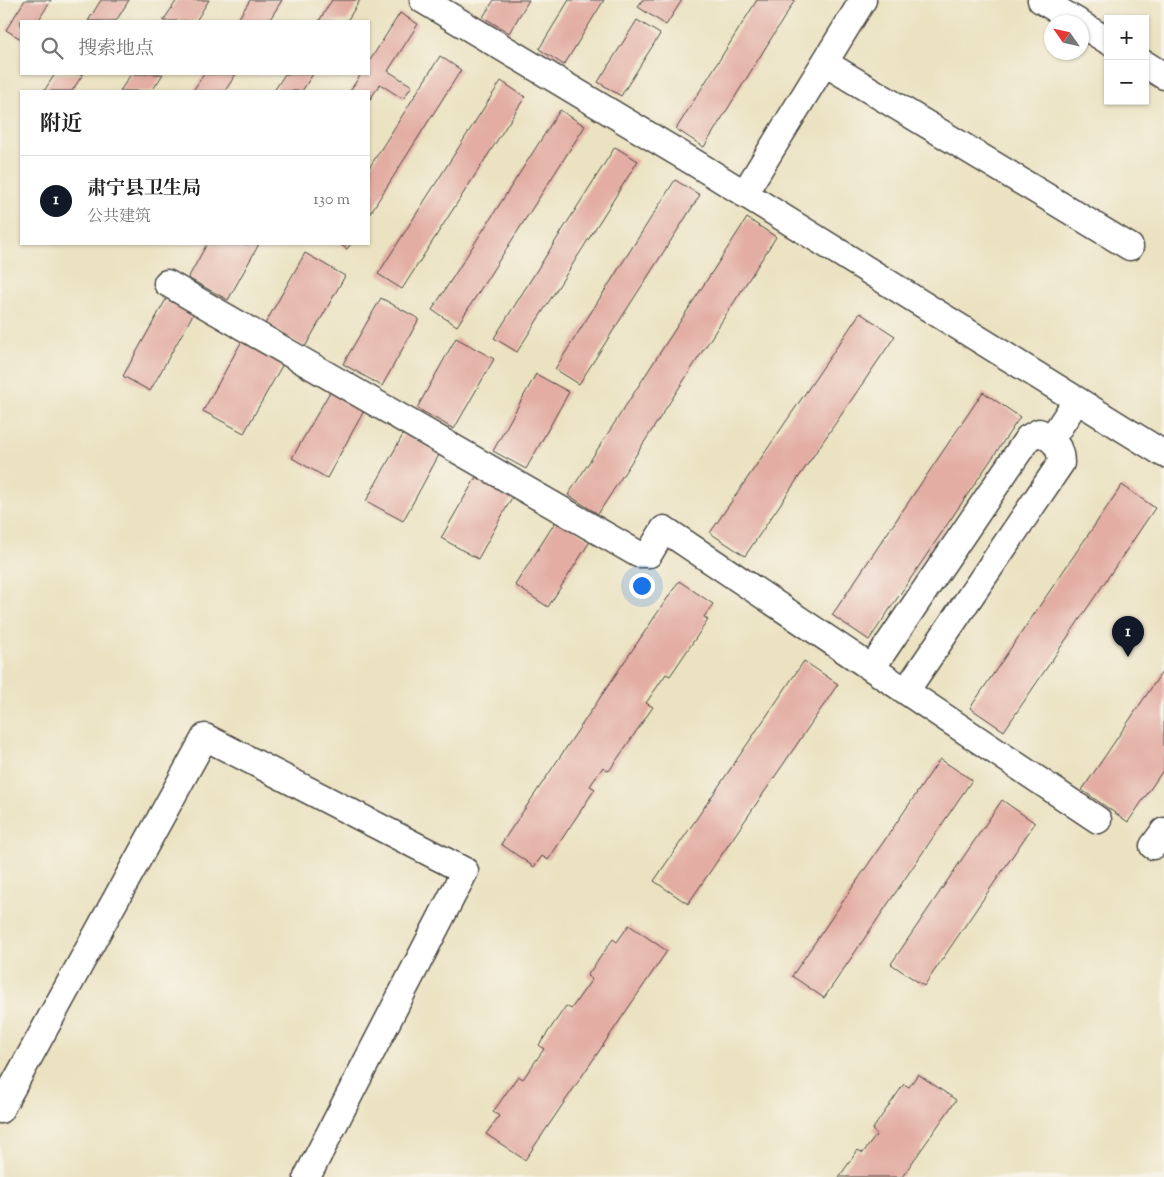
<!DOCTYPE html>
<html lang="zh">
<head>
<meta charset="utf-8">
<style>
	:root { --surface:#fff; --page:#f6f6f6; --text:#222; --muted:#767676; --line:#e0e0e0; --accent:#111827 }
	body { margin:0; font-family:"Sorts Mill Goudy","Noto Serif SC",serif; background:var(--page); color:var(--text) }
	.controls { position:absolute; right:15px; top:15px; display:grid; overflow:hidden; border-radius:0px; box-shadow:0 1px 4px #0004 }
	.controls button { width:45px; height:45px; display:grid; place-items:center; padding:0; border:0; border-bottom:1px solid var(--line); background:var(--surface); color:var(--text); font:25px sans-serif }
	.compass { position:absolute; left:1044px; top:15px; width:45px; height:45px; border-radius:50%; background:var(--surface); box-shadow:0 1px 4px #0004; rotate:304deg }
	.you { position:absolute; left:641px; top:585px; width:18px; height:18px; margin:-12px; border:4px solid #fff; border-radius:50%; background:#1a73e8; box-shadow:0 0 0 8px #1a73e833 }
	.badge { display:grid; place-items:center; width:32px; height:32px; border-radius:50%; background:var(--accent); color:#fff; font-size:16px; font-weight:700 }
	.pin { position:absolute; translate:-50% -41px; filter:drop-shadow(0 1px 2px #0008) }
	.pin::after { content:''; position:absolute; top:26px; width:18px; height:15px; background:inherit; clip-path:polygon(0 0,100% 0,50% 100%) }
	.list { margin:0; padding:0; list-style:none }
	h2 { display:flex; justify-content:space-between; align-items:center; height:65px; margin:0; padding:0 20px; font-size:21px }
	h2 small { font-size:16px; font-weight:400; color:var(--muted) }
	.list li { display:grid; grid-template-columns:32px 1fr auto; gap:15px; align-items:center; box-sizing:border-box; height:90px; padding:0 20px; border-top:1px solid var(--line) }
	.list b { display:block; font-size:19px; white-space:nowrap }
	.list p { margin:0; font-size:16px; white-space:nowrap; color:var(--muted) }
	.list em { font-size:16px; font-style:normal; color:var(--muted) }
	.icon { flex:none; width:28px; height:28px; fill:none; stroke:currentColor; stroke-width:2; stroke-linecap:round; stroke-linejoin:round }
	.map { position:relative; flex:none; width:1164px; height:1177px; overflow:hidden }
	.search { position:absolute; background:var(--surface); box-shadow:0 1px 4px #0004; left:20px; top:20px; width:350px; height:55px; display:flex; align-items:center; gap:12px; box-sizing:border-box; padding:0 18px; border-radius:0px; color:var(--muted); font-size:19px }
	.panel { position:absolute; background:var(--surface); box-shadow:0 1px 4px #0004; left:20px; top:90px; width:350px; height:155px; border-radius:0px }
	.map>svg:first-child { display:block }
</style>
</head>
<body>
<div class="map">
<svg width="1164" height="1177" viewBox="0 0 1164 1177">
	<rect width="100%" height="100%" fill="#f7f3e8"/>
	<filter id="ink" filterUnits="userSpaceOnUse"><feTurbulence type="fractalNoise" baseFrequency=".02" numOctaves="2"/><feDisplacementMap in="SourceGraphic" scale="10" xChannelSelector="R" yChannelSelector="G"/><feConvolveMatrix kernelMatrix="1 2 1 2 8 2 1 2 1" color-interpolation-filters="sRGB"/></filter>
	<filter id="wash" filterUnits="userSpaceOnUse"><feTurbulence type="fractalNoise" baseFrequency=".0096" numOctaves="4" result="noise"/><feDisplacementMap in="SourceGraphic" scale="20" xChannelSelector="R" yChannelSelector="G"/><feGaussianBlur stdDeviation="1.12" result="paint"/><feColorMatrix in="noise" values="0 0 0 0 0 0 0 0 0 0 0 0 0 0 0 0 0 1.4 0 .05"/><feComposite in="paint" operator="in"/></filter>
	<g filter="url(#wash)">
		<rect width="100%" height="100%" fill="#ebe2c1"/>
		<g id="blocks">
			<path fill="#e3ada3" d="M25 0H51L38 21H21V39L6 30Z
				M101 0H129L116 21H88Z
				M177 0H209L196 21H163Z
				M250 0H282L269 21H237Z
				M332 0H360L347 21H319Z
				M494 0H529L509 33 483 17Z
				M569 0H604L564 65 539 49Z
				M642 0H682L666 25 638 7Z
				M757 0H795L704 147 676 129Z
				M400 13 418 24 388 71 412 86 403 99 380 84 369 101V91H350L361 74H369V62Z
				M637 20 660 34 621 96 598 82Z
				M440 56 461 70 369 215V168Z
				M55 74H83L72 91H44Z
				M131 74H163L152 91H120Z
				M204 74H236L225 91H193Z
				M285 74H313L302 91H274Z
				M501 81 525 97 402 289 378 274Z
				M560 110 585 126 457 326 432 310Z
				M615 147 638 161 517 352 494 338Z
				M675 180 700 195 579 384 555 369Z
				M747 218 776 237 598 514 568 495Z
				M207 244H259L228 300 188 278Z
				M339 244H351L347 249Z
				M305 253 345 276 305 347 265 324Z
				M169 294 196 309 150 391 123 376Z
				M381 298 419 319 382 386 343 364Z
				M860 313 895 336 745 556 710 533Z
				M456 338 494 359 454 429 417 408Z
				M243 339 284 362 244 433 203 411Z
				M536 374 569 392 526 469 493 451Z
				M331 390 365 409 327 478 292 458Z
				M983 392 1020 417 869 640 832 615Z
				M404 433 440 453 403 521 366 501Z
				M479 472 515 492 478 559 441 538Z
				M1122 485 1155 508 1004 731 970 708Z
				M558 518 591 540 548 607 515 585Z
				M679 581 713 604 704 617 708 620 670 676 666 674 646 703 653 707 609 771 603 767 590 786 595 789 548 860 542 856 534 867 501 844Z
				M804 661 838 684 688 904 654 881Z
				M1164 669V769L1128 822 1082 790Z
				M940 759 972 780 824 998 792 976Z
				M1002 800 1035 823 924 986 891 964Z
				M629 925 667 951 525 1160 486 1134 499 1116 493 1112 518 1076 523 1079 544 1049 539 1045 566 1006 571 1009 592 979 587 976 613 939 617 942Z
				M918 1074 956 1100 902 1177H839L858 1150 863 1153 877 1134 872 1130 904 1084 909 1087Z"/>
		</g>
	</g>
	<g filter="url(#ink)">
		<use href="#blocks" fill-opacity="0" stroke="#484642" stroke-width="1"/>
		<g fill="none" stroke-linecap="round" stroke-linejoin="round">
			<g stroke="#484642" stroke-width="29">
				<path id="minor" d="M423 0 695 163 1164 454
					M1041 0 1078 22
					M1082 25 1108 41
					M825 63 1130 247
					M1145 64 1164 76
					M744 194 863 0
					M167 283 638 554H649L664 529 1098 820
					M1052 438 1077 400
					M872 668 1028 438 1039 432C1053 439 1061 446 1061 463L906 691
					M1153 846 1164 831
					M0 1110 205 737 465 871 307 1177"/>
			</g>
			<use href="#minor" stroke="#fff" stroke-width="26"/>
		</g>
	</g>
</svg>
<div class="controls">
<button>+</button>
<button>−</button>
</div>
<svg class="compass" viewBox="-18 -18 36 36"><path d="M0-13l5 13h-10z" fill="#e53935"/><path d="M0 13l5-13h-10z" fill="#767676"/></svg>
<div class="you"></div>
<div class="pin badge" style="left:1128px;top:657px">1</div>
<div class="search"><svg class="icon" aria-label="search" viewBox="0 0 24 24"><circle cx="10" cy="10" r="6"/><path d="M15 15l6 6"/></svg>搜索地点</div>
<section class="panel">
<h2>附近<small></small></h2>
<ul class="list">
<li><span class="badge">1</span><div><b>肃宁县卫生局</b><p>公共建筑</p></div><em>130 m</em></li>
</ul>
</section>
</div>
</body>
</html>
